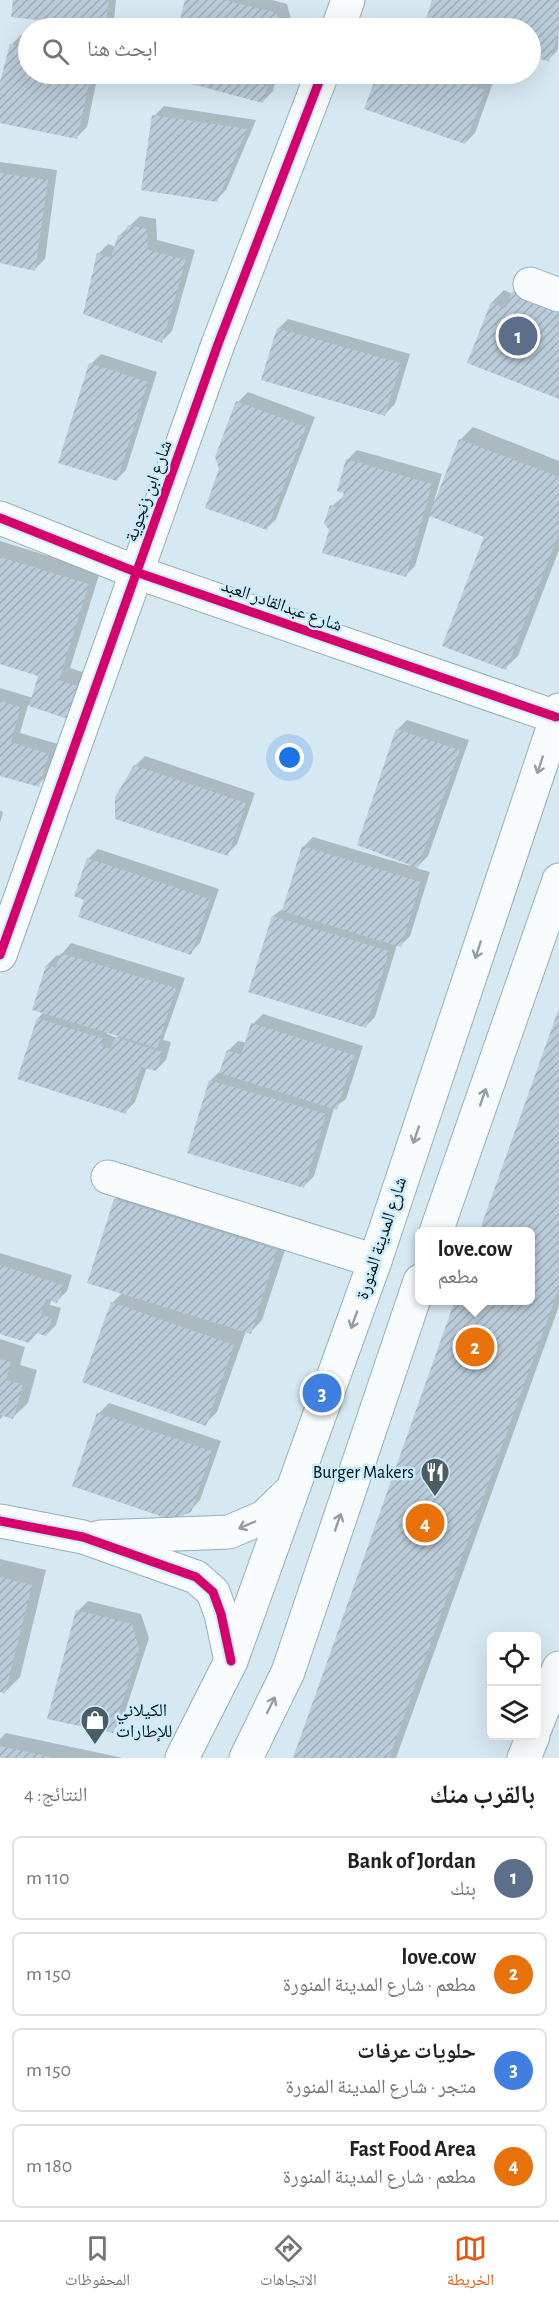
<!DOCTYPE html>
<html lang="ar">
<head>
<meta charset="utf-8">
<style>
	:root { --surface:#fff; --page:#f2f2f2; --text:#202124; --muted:#757577; --line:#e0e0e0; --accent:#ea580c }
	body { margin:0; font-family:"Alegreya Sans","Noto Naskh Arabic",sans-serif; background:var(--page); color:var(--text); direction:rtl }
	.controls { position:absolute; right:18px; bottom:18px; display:grid; overflow:hidden; border-radius:9px; box-shadow:0 6px 24px #0002 }
	.controls button { width:54px; height:54px; display:grid; place-items:center; padding:0; border:0; border-bottom:2px solid var(--line); background:var(--surface); color:var(--text); font:30px sans-serif }
	.you { position:absolute; left:290px; top:758px; width:21px; height:21px; margin:-15px; border:4px solid #fff; border-radius:50%; background:#1a73e8; box-shadow:0 0 0 9px #1a73e833 }
	.badge { display:grid; place-items:center; width:39px; height:39px; border-radius:50%; background:var(--accent); color:#fff; font-size:20px; font-weight:700 }
	.pin { position:absolute; translate:-50% -50%; border:3px solid #fff; box-shadow:0 2px 6px #0006 }
	.popup { position:absolute; left:415px; top:1227px; width:120px; height:78px; box-sizing:border-box; display:grid; place-content:center; border-radius:9px; background:var(--surface); filter:drop-shadow(0 2px 4px #0005); font-size:20px; white-space:nowrap; color:var(--muted) }
	.popup b { font-size:22px; color:var(--text) }
	.popup::after { content:''; position:absolute; left:50%; top:100%; margin-left:-12px; border:12px solid transparent; border-top-color:var(--surface) }
	.list { margin:0; padding:0; list-style:none }
	h2 { display:flex; justify-content:space-between; align-items:center; height:78px; margin:0; padding:0 24px; font-size:26px }
	h2 small { font-size:20px; font-weight:400; color:var(--muted) }
	.list li { display:grid; grid-template-columns:39px 1fr auto; gap:18px; align-items:center; box-sizing:border-box; height:84px; margin:0 12px 12px; padding:0 12px; border:2px solid var(--line); border-radius:9px }
	.list b { display:block; font-size:22px; white-space:nowrap }
	.list p { margin:0; font-size:20px; white-space:nowrap; color:var(--muted) }
	.list em { font-size:20px; font-style:normal; color:var(--muted) }
	.icon { flex:none; width:33px; height:33px; fill:none; stroke:currentColor; stroke-width:2; stroke-linecap:round; stroke-linejoin:round }
	.map { position:relative; flex:none; width:559px; height:1758px; overflow:hidden; direction:ltr }
	.search { position:absolute; background:var(--surface); box-shadow:0 6px 24px #0002; left:18px; right:18px; top:18px; height:66px; display:flex; align-items:center; gap:15px; box-sizing:border-box; padding:0 21px; border-radius:33px; color:var(--muted); font-size:22px }
	.sheet { height:462px; background:var(--surface) }
	nav { display:flex; justify-content:space-around; align-items:center; box-sizing:border-box; height:84px; border-top:2px solid var(--line); background:var(--surface); font-size:16px; color:var(--muted) }
	nav a { display:grid; justify-items:center; gap:3px }
	nav .on { color:var(--accent) }
	.map>svg:first-child { display:block }
</style>
</head>
<body>
<div class="map">
<svg width="559" height="1758" viewBox="0 0 559 1758">
	<defs>
		<pattern id="building-hatch" width="6" height="6" patternUnits="userSpaceOnUse" patternTransform="scale(1.5)"><rect width="6" height="6" fill="#bacbd9"/><path d="M-1 1l2-2M0 6l6-6M5 7l2-2" fill="none" stroke="#9eadba"/></pattern>
	</defs>
	<rect width="100%" height="100%" fill="#d6e8f2"/>
	<path fill="#0003" fill-rule="evenodd" d="M15 0H116L114 19 104 28 12 16Z
		M187 0H272L287 4 291 19 289 28H179Z
		M434 0H559L558 50 548 60 530 28H458L428 18Z
		M21 35 28 37V74H98L87 127 77 137 0 122V88L11 45Z
		M180 74H277L273 91 263 101 179 79Z
		M378 74H476L494 80 475 133 465 143 366 108Z
		M164 106 256 120 226 190 216 200 154 116Z
		M0 162 57 170 45 259 35 269 0 261Z
		M140 216 156 219 157 240 195 250 172 331 162 341 98 254 108 244 116 247 119 236Z
		M526 280 559 397 492 302 504 290 513 294Z
		M288 319 410 354 395 404 385 414 278 329Z
		M101 354 157 372 126 470 116 480 91 364Z
		M248 392 315 417 276 519 266 529 221 469 238 402Z
		M473 427 559 461V550L518 656 505 668 486 537 430 515 415 566 405 576 330 529 326 522 332 506 344 496 347 460 357 450 442 474 434 501 436 502 460 440Z
		M0 541 100 572 70 668 92 675 71 718 28 705 20 733 58 744 48 775 38 785 0 774V688L33 698 40 675 0 663Z
		M407 720 469 740 428 856 416 868 430 872 410 936 400 946 397 945 375 1017 365 1027 273 916 285 907 303 847 313 837 410 866 397 730Z
		M145 756 255 793 237 844 227 854 135 766Z
		M0 811 3 812 0 823Z
		M98 849 219 889 200 943 190 953 86 899 88 859Z
		M71 943 185 978 163 1040 171 1042 166 1060 156 1070 147 1067 135 1102 125 1112 19 1078 38 1018 44 1012 47 965 57 955 60 956ZM108 1032 119 1035 117 1038 107 1034Z
		M559 1011V1306L396 1758H294L530 1300Z
		M263 1014 363 1046 346 1099 334 1108 314 1176 304 1186 210 1081 220 1071 228 1051 238 1041 247 1043 253 1024Z
		M127 1187 289 1238 262 1320 250 1333 246 1331 217 1412 205 1424 112 1303 122 1293 115 1199Z
		M0 1253 72 1275 67 1291 57 1301 51 1300 50 1305 61 1308 56 1325 46 1335 38 1332 29 1342 0 1333Z
		M0 1339 25 1347 20 1365 37 1370 28 1403 13 1417 4 1415 0 1419Z
		M109 1403 221 1441 200 1500 190 1511 74 1485 99 1413Z
		M0 1559 46 1570 20 1677 5 1692 0 1691Z
		M88 1601 141 1614 149 1638 122 1721 112 1731 78 1611Z
		M6 1733 123 1758H0V1739Z"/>
	<path fill="url(#building-hatch)" d="M13 0H109L105 28 11 17Z
		M185 0H224L277 13 282 28H178Z
		M432 0H559V33L549 62 530 55V28H453L426 19Z
		M10 44 28 49V74H91L77 139 0 123V82Z
		M179 74H271L263 103 177 80Z
		M377 74H439L485 90 465 144 364 109Z
		M152 115 247 129 217 202 141 190Z
		M0 173 48 180 35 271 0 263Z
		M128 225 147 229 148 250 186 260 162 343 83 314 97 253 111 258 118 235 125 236Z
		M512 291 559 309V399L467 363 491 302 506 308Z
		M277 328 401 363 385 416 261 380Z
		M89 363 148 382 117 481 58 463Z
		M236 401 306 427 267 530 205 508 219 469 215 457Z
		M459 439 559 477V533L506 670 442 646 484 537 429 516Z
		M346 459 432 484 406 577 322 553 329 530 324 523 330 505 338 508 344 493 337 491Z
		M0 557 89 584 59 680 81 687 71 720 29 706 38 676 0 664Z
		M0 701 21 707 11 742 49 754 39 787 0 776Z
		M396 729 460 750 418 868 357 845Z
		M134 765 246 803 228 856 115 819V797Z
		M302 846 421 882 401 947 282 911Z
		M87 858 210 899 191 955 78 917 84 900 74 896Z
		M272 916 389 951 366 1028 248 992Z
		M60 953 176 988 157 1048 32 1010 46 965 56 968Z
		M559 1008V1288L389 1758H293L455 1300H530V1232H479Z
		M37 1018 104 1039 101 1046 111 1049 115 1037 162 1052 156 1071 141 1067 126 1114 17 1079Z
		M251 1023 354 1055 337 1110 219 1073 227 1050 241 1055Z
		M209 1080 326 1114 304 1188 187 1153Z
		M114 1199 277 1250 251 1334 87 1283Z
		M0 1265 63 1285 57 1303 46 1299 41 1315 52 1318 46 1336 33 1332 29 1343 0 1334Z
		M111 1302 234 1345 206 1426 82 1382Z
		M0 1359 11 1362 6 1380 23 1385 13 1419 0 1415Z
		M97 1413 212 1451 191 1512 172 1520 72 1486Z
		M0 1577 32 1585 5 1694 0 1692Z
		M76 1610 132 1624 139 1649 113 1733 47 1719Z
		M0 1746 51 1757V1758H0Z"/>
	<g fill="none" stroke-linecap="round" stroke-linejoin="round">
		<g stroke="#95afba" stroke-width="35">
			<path id="minor" d="M338 28 348 0
				M530 284 559 295
				M0 518 136 572 556 717
				M0 955 218 344 322 74
				M108 1177 375 1261
				M0 1521 83 1537 196 1577 213 1592 221 1614 231 1661
				M100 1537 229 1532 264 1517 292 1490
				M536 1726 559 1668
				M524 1758 533 1736"/>
		</g>
		<g stroke="#95afba" stroke-width="35">
			<path id="major" d="M436 1232 559 880
				M182 1758 231 1661 375 1261 559 710
				M246 1758 288 1672 420 1281"/>
		</g>
		<use href="#minor" stroke="#f9fcfd" stroke-width="33"/>
		<use href="#major" stroke="#f9fcfd" stroke-width="33"/>
		<g stroke="#cbecfd" stroke-width="13">
			<path id="cycleway" d="M0 518 136 572 556 717
				M0 955 218 344 322 74
				M0 1521 83 1537 196 1577 213 1592 221 1614 231 1661"/>
		</g>
		<use href="#cycleway" stroke="#d6006c" stroke-width="9"/>
	</g>
	<defs><path id="oneway-shaft" d="M-6 0H5M1.5-3L5.5 0L1.5 3" fill="none" stroke-width="1.6" stroke-linecap="round" stroke-linejoin="round" transform="scale(1.5)"/></defs>
	<g stroke="#959ea1">
		<use href="#oneway-shaft" transform="translate(540 765) rotate(108)"/>
		<use href="#oneway-shaft" transform="translate(478 950) rotate(108)"/>
		<use href="#oneway-shaft" transform="translate(483 1097) rotate(-71)"/>
		<use href="#oneway-shaft" transform="translate(416 1135) rotate(109)"/>
		<use href="#oneway-shaft" transform="translate(354 1320) rotate(110)"/>
		<use href="#oneway-shaft" transform="translate(338 1522) rotate(-71)"/>
		<use href="#oneway-shaft" transform="translate(247 1525) rotate(157)"/>
		<use href="#oneway-shaft" transform="translate(271 1705) rotate(-64)"/>
	</g>
	<defs>
		<g id="restaurant-pin" transform="scale(1.5)"><path d="M0 17L-7.5 6A9.5 9.5 0 1 1 7.5 6Z" fill="#4b5c64" stroke="#cbecfd"/><path d="M-5-6h1v4h1v-4h1v4h1v-4h1v5L-1.5 .5V6h-2V.5L-5-1ZM5-6V6H3V1.5H1.5Q1.5-4 5-6Z" fill="#fff"/></g>
		<g id="shop-pin" transform="scale(1.5)"><path d="M0 17L-7.5 6A9.5 9.5 0 1 1 7.5 6Z" fill="#4b5c64" stroke="#cbecfd"/><path d="M-5-2.5h2.3a2.7 3.5 0 0 1 5.4 0H5L5.5 6h-11ZM-1.5-2.5h3a1.5 2.3 0 0 0-3 0Z" fill="#fff"/></g>
	</defs>
	<g fill-rule="evenodd">
		<use href="#restaurant-pin" x="435" y="1472"/>
		<use href="#shop-pin" x="95" y="1720"/>
	</g>
	<g text-anchor="middle" stroke-width="5" stroke-linejoin="round" paint-order="stroke">
		<g font-size="18" fill="#001018" stroke="#cbecfd">
			<text transform="translate(148 491) rotate(-70)" y="6">شارع ابن زنجوية</text>
			<text transform="translate(282 605) rotate(19)" y="6">شارع عبدالقادر العبد</text>
			<text transform="translate(381 1238) rotate(-72)" y="6">شارع المدينة المنورة</text>
		</g>
		<g font-size="18" fill="#001018" stroke="#cbecfd" text-anchor="end">
			<text x="414" y="1478">Burger Makers</text>
			<text x="116" y="1716" text-anchor="start">الكيلاني<tspan x="116" dy="21">للإطارات</tspan></text>
		</g>
	</g>
</svg>
<div class="controls">
<button><svg class="icon" aria-label="locate" viewBox="0 0 24 24"><circle cx="12" cy="12" r="6"/><path d="M12 2v4M12 18v4M2 12h4M18 12h4"/></svg></button>
<button><svg class="icon" aria-label="layers" viewBox="0 0 24 24"><path d="M12 4l9 5-9 5-9-5zM3 14l9 5 9-5"/></svg></button>
</div>
<div class="you"></div>
<div class="pin badge" style="left:518px;top:336px;background:#5c6f8a">1</div>
<div class="pin badge" style="left:475px;top:1347px;background:#e8710a">2</div>
<div class="popup"><b>love.cow</b>مطعم</div>
<div class="pin badge" style="left:322px;top:1393px;background:#3f7fe0">3</div>
<div class="pin badge" style="left:425px;top:1523px;background:#e8710a">4</div>
<div class="search"><svg class="icon" aria-label="search" viewBox="0 0 24 24"><circle cx="10" cy="10" r="6"/><path d="M15 15l6 6"/></svg>ابحث هنا</div>
</div>
<section class="sheet">
<h2>بالقرب منك<small>النتائج: 4</small></h2>
<ul class="list">
<li><span class="badge" style="background:#5c6f8a">1</span><div><b>Bank of Jordan</b><p>بنك</p></div><em>110 m</em></li>
<li><span class="badge" style="background:#e8710a">2</span><div><b>love.cow</b><p>مطعم · شارع المدينة المنورة</p></div><em>150 m</em></li>
<li><span class="badge" style="background:#3f7fe0">3</span><div><b>حلويات عرفات</b><p>متجر · شارع المدينة المنورة</p></div><em>150 m</em></li>
<li><span class="badge" style="background:#e8710a">4</span><div><b>Fast Food Area</b><p>مطعم · شارع المدينة المنورة</p></div><em>180 m</em></li>
</ul>
</section>
<nav>
<a class="on"><svg class="icon" aria-label="map" viewBox="0 0 24 24"><path d="M3 6l6-2 6 2 6-2v14l-6 2-6-2-6 2zM9 4v14M15 6v14"/></svg>الخريطة</a>
<a><svg class="icon" aria-label="directions" viewBox="0 0 24 24"><path d="M12 3l9 9-9 9-9-9zM9 14v-3h6M13 9l2 2-2 2"/></svg>الاتجاهات</a>
<a><svg class="icon" aria-label="saved" viewBox="0 0 24 24"><path d="M7 4h10v16l-5-4-5 4z"/></svg>المحفوظات</a>
</nav>
</body>
</html>
